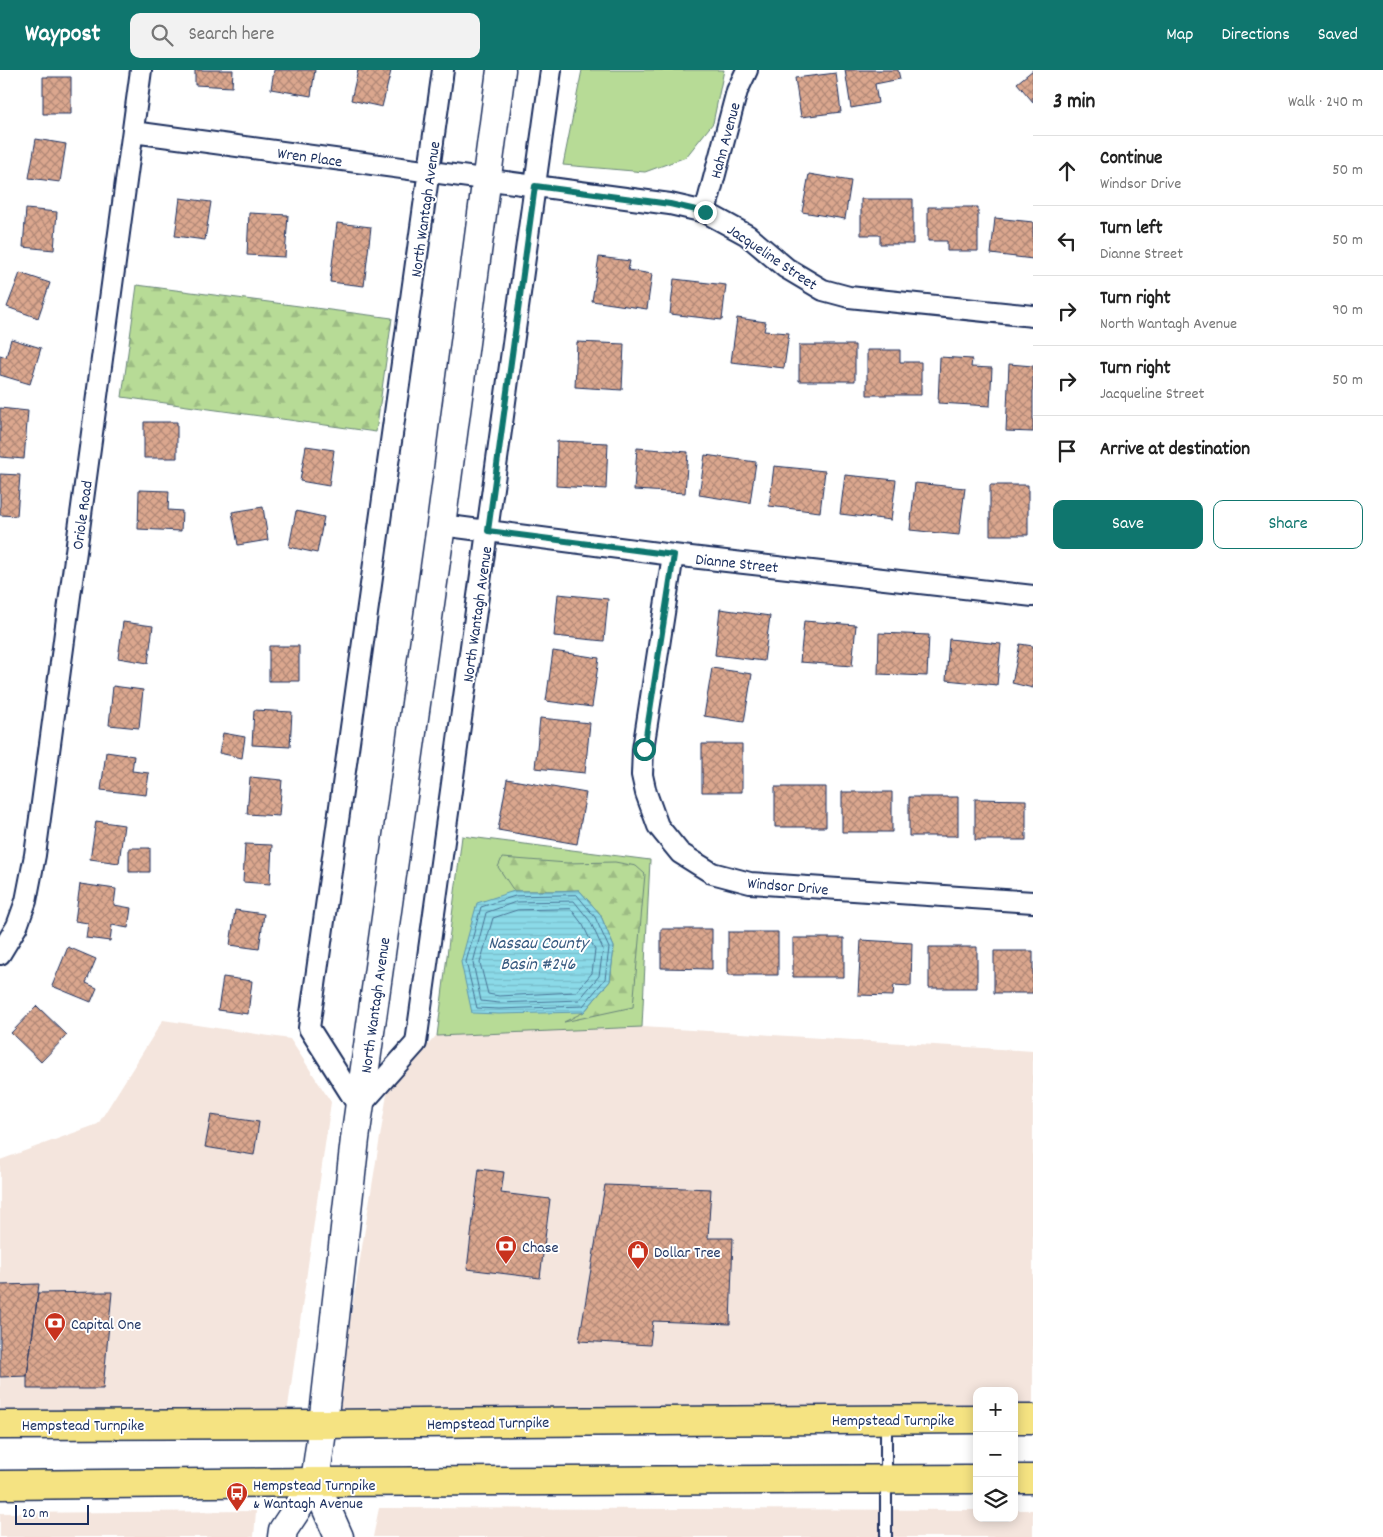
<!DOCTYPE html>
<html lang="en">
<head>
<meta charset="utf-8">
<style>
	:root { --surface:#fff; --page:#f2f2f2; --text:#222; --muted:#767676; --line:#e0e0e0; --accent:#0f766e }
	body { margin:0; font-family:Dekko,sans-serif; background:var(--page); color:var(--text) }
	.controls { position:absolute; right:15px; bottom:15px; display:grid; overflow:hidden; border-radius:10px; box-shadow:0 2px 12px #0003 }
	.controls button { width:45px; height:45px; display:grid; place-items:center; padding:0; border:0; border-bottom:1px solid var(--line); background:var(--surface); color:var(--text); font:25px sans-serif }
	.scale { position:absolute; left:15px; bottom:12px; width:74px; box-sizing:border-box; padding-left:5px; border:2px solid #1b2f5e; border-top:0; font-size:14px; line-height:18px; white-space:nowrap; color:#1b2f5e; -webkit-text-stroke:4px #fff; paint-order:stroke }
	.stop { position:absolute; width:15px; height:15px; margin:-11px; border:4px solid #0f766e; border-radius:50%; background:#fff }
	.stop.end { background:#0f766e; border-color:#fff; box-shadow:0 1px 5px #0008 }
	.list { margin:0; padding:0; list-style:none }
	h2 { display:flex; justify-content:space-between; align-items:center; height:65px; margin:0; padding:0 20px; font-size:21px }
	h2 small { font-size:16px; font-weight:400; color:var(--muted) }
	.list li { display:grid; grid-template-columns:32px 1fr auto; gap:15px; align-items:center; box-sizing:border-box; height:70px; padding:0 20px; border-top:1px solid var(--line) }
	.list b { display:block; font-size:19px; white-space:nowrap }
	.list p { margin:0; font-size:16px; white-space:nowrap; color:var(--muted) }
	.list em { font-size:16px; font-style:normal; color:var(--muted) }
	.actions { display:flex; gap:10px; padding:15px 20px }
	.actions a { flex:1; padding:11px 0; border:1px solid var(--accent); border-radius:10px; text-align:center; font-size:18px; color:var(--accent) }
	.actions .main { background:var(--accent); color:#fff }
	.icon { flex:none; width:28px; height:28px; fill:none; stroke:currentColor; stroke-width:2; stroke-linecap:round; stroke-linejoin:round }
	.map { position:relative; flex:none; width:1033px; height:1467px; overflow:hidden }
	header { display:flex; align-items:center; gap:30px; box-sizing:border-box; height:70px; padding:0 25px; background:var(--accent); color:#fff }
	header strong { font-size:24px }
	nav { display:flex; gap:28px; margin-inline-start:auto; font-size:18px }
	.search { width:350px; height:45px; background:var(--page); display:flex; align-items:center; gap:12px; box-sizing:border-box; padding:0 18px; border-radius:10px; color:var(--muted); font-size:19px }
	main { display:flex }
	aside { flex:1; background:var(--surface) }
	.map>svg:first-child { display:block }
</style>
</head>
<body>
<header>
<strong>Waypost</strong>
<div class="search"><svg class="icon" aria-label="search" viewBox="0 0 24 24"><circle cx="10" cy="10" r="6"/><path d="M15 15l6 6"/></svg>Search here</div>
<nav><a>Map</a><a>Directions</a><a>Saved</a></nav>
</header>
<main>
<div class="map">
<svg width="1033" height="1467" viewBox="0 0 1033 1467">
	<defs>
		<pattern id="forest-firs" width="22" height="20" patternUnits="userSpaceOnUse" patternTransform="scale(1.25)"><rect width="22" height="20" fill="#b7db96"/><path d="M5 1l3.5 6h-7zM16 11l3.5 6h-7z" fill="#9dbc84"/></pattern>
		<pattern id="water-rules" width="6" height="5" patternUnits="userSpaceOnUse" patternTransform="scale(1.25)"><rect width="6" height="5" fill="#8bdae8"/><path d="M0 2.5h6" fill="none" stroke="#77bbc9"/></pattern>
		<pattern id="building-cross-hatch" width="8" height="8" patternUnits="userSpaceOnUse" patternTransform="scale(1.25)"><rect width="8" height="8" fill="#dba78e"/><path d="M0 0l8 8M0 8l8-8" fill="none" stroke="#b18877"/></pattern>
	</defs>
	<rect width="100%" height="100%" fill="#fff"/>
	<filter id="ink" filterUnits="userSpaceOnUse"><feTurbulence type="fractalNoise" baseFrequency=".02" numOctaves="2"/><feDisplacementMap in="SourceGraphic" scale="10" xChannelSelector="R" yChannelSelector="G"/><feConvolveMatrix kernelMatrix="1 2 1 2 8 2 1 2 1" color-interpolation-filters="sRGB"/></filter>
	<g filter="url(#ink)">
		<path fill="#f4e5dd" d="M163 950 290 969 331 1032 287 1344 0 1346V1090L98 1054Z
			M642 957 1033 981V1339H1014V1321H977V1340L335 1343 388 1018 436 966Z
			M379 1438 977 1440V1448H1014V1440H1033V1467H373Z
			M256 1441 254 1467H0V1443Z"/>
		<path fill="#b7db96" stroke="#69857a" d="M582 0H724L713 53 686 87 645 102 563 95Z
			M462 766 650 790 642 957 437 966Z"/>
		<path fill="url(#forest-firs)" stroke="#69857a" d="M137 215 392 248 376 362 122 327Z
			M502 788 567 793 615 792 636 796 645 804 633 937 564 952 584 942 610 911 614 877 600 844 579 820 553 821H514L498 797Z"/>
		<path fill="url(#water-rules)" stroke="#5e96b1" d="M579 820 600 844 614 877 610 911 584 942 499 944 472 943 461 892 477 833 514 821H553Z"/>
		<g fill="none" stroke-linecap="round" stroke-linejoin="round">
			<path stroke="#487395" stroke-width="1" d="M577 825 595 847 609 878 605 909 583 936 499 939 477 938 466 892 481 837 515 826Z
				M516 832 574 831 590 851 603 879 599 906 579 930 499 933 481 931 473 893 486 843Z
				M571 839 583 855 595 880 592 903 576 922 499 926 488 924 480 893 493 848 517 840Z"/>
		</g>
		<path fill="url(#building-cross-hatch)" stroke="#1b2f5e" d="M195 0H233L232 17 195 15Z
			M274 0H315L311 26 271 19Z
			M358 0 391 1 382 37 351 30Z
			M845 0H898L900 9 875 14 878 33 851 38Z
			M1033 0V32L1017 13Z
			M836 3 841 42 801 47 795 8Z
			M43 7H71V44H43Z
			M36 69 66 74 60 112 29 108Z
			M809 104 851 111 845 149 802 142Z
			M180 128 211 132 205 170 175 166Z
			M861 129H913V174H880V165H861Z
			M928 137H978V181H947V171H928Z
			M26 139 57 142 54 180 23 177Z
			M249 143 288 145 285 187 247 185Z
			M995 148 1033 152V189L991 184Z
			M337 153 371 157 364 216 330 212Z
			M599 187 630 191 628 200 652 204 647 239 592 231Z
			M20 203 50 213 38 248 7 237Z
			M674 209 726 215 722 250 670 244Z
			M737 248 766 252 764 261 789 263 784 298 731 292Z
			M11 269 41 278 30 314 0 305V285L6 287Z
			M577 272 624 274 622 320 575 317Z
			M799 275H855V311H799Z
			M867 280H900V292H921V325H867Z
			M940 287 972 289 971 297 992 298 990 336 938 333Z
			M1009 294 1033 296V362L1006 361Z
			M0 338 28 341 24 389 0 387Z
			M144 352H177V388H144Z
			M557 371 608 373 606 419 556 416Z
			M306 376 334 380 329 416 300 411Z
			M637 378 688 382 685 423 634 420Z
			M705 385 756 392 750 433 699 425Z
			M774 396 825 401 820 442 769 436Z
			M0 404 20 405 17 446 0 445Z
			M845 405 896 410 891 450 840 444Z
			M915 413 965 418 959 465 910 460Z
			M990 415H1028V465H990Z
			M139 420 169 421 168 440 182 441 181 461 138 459Z
			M263 437 268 470 238 475 232 442Z
			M296 441 324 447 317 483 289 477Z
			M558 524 608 529 604 571 554 566Z
			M720 539 770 546 764 591 715 585Z
			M804 551 856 555 852 596 800 592Z
			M123 552 153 556 148 593 118 588Z
			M879 563 929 565 927 606 878 604Z
			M949 569 1001 574 997 615 946 610Z
			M1020 574 1033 576V618L1012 613Z
			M269 576H299V611H269Z
			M553 581 599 588 592 637 546 631Z
			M712 598 752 604 744 652 704 646Z
			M113 616 143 620 139 658 109 655Z
			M254 640 292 642 290 677 252 675Z
			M540 648 590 653 585 703 535 698Z
			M223 663 245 667 242 688 219 683Z
			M702 674H742V722H702Z
			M106 682 134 686 132 701 149 703 146 725 101 720Z
			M250 707 282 710 279 746 247 744Z
			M507 709 586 723 577 774 498 760Z
			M775 717H826V757H775Z
			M842 722H892V762H842Z
			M909 727H958V766H909Z
			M975 729 1026 730V770H975Z
			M96 751 124 755 119 793 90 789Z
			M245 774 272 775 270 814 243 812Z
			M129 778H150V802H129Z
			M80 814 116 819 114 835 131 838 128 858 112 855 110 871 86 868 88 853 75 851Z
			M235 840 264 844 259 879 230 875Z
			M661 859H712V899L661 898Z
			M728 862H778V905H728Z
			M793 868H844V907H793Z
			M861 870 912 873 911 916 894 915 893 926 858 925Z
			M68 877 96 889 86 913 97 918 91 932 52 916Z
			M929 877H977V918H929Z
			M994 881H1033V923H994Z
			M223 907 252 911 248 944 218 940Z
			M37 936 67 965 41 992 11 963Z
			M211 1045 259 1052 254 1085 205 1077Z
			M479 1099 504 1102 501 1123 550 1129 540 1208 467 1199Z
			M605 1115 711 1119 708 1168H733L730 1254 653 1251 650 1275 579 1271Z
			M39 1214 27 1306 0 1307V1215Z
			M100 1222H112L103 1319H27V1306L38 1223Z"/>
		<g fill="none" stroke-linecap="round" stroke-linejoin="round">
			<g stroke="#1b2f5e" stroke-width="14">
				<path id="service" d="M886 1467V1351"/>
			</g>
			<g stroke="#1b2f5e" stroke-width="24">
				<path id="minor" d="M443 0 309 958 359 1037 416 973 551 0
					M133 62 670 134 705 142 747 165 786 198 823 220 849 227 1033 246
					M705 142 737 21 747 0
					M441 455 673 485 1033 526
					M673 485 643 679 642 705 646 723 658 756 680 783 712 803 750 813 1033 832
					M0 884 17 856 26 831 35 785 141 0"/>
			</g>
			<g stroke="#1b2f5e" stroke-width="31">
				<path id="secondary" d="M315 1412 339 1467
					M282 1467 283 1460 315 1412 323 1354 355 1069 441 455 501 0"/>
			</g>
			<g stroke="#1b2f5e" stroke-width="31">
				<path id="primary" d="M1014 1349H1033
					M0 1355 323 1354 516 1352 977 1349
					M1014 1409H1033
					M0 1415 315 1412 977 1409"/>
			</g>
			<use href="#service" stroke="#fff" stroke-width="10"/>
			<use href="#minor" stroke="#fff" stroke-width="20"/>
			<use href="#secondary" stroke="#fff" stroke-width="28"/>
			<use href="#primary" stroke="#f5e382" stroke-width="28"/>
		</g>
	</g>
	<g fill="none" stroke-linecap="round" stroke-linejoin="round" filter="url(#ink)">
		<path stroke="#0f766e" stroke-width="6" d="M644 679 674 485 488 461 535 116 670 134 705 142"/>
	</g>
	<defs>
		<g id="bank-pin" transform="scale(1.125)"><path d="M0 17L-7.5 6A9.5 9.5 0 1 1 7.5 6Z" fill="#c8321e" stroke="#fff"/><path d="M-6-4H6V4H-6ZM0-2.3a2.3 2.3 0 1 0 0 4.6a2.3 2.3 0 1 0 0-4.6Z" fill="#fff"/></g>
		<g id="shop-pin" transform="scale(1.125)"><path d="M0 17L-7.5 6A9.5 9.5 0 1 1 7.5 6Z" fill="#c8321e" stroke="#fff"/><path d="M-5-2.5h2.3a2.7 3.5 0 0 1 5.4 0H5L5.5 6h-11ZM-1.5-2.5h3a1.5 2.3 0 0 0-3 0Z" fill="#fff"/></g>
		<g id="bus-pin" transform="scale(1.125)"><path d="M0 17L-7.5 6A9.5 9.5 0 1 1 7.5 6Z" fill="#c8321e" stroke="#fff"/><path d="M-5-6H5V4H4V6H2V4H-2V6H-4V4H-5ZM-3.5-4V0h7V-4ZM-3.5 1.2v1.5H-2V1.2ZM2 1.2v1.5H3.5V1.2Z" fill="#fff"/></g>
	</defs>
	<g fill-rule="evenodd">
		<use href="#bank-pin" x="506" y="1176"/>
		<use href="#shop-pin" x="638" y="1181"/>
		<use href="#bank-pin" x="55" y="1253"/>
		<use href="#bus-pin" x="237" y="1423"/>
	</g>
	<g text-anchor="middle" stroke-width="4" stroke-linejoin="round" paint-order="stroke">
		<g font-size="16" fill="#1b2f5e" stroke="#fff">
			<text transform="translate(724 70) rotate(-75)" y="6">Hahn Avenue</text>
			<text transform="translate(310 86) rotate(8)" y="6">Wren Place</text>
			<text transform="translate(424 139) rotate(-82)" y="6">North Wantagh Avenue</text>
			<text transform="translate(773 186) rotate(34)" y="6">Jacqueline Street</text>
			<text transform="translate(81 445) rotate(-82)" y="6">Oriole Road</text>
			<text transform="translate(737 492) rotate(6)" y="6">Dianne Street</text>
			<text transform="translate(476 544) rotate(-82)" y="6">North Wantagh Avenue</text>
			<text transform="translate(788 815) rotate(5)" y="6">Windsor Drive</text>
			<text transform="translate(374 935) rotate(-82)" y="6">North Wantagh Avenue</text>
			<text x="893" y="1355">Hempstead Turnpike</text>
			<text transform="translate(488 1352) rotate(-1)" y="6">Hempstead Turnpike</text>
			<text x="83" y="1360">Hempstead Turnpike</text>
		</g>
		<g font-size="16" fill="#1b2f5e" stroke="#fff" text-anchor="start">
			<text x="522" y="1182">Chase</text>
			<text x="654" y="1187">Dollar Tree</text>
			<text x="71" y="1259">Capital One</text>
			<text x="253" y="1420">Hempstead Turnpike<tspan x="253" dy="18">&amp; Wantagh Avenue</tspan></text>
		</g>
		<g font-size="18" font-style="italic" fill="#375a80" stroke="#fff">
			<text x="538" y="878">Nassau County<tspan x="538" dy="21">Basin #246</tspan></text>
		</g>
	</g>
</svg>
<div class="controls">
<button>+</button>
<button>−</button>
<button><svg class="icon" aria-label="layers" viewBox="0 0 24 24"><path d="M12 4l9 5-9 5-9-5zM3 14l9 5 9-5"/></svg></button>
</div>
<div class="scale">20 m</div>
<div class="stop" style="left:644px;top:679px"></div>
<div class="stop end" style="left:705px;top:142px"></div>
</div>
<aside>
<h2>3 min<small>Walk · 240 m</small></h2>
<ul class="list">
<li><svg class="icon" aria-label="ahead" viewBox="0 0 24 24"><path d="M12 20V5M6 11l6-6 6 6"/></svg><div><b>Continue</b><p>Windsor Drive</p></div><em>50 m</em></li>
<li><svg class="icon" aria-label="left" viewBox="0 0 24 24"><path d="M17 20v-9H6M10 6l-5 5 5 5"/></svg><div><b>Turn left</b><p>Dianne Street</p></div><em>50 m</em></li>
<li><svg class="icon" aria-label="right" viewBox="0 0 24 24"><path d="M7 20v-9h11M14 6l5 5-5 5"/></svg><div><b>Turn right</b><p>North Wantagh Avenue</p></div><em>90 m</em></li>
<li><svg class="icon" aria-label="right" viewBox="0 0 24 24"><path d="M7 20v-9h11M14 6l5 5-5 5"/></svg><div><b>Turn right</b><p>Jacqueline Street</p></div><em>50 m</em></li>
<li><svg class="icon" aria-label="arrive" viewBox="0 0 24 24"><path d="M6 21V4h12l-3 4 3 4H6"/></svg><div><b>Arrive at destination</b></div></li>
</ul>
<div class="actions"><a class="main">Save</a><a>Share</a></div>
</aside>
</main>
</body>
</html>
